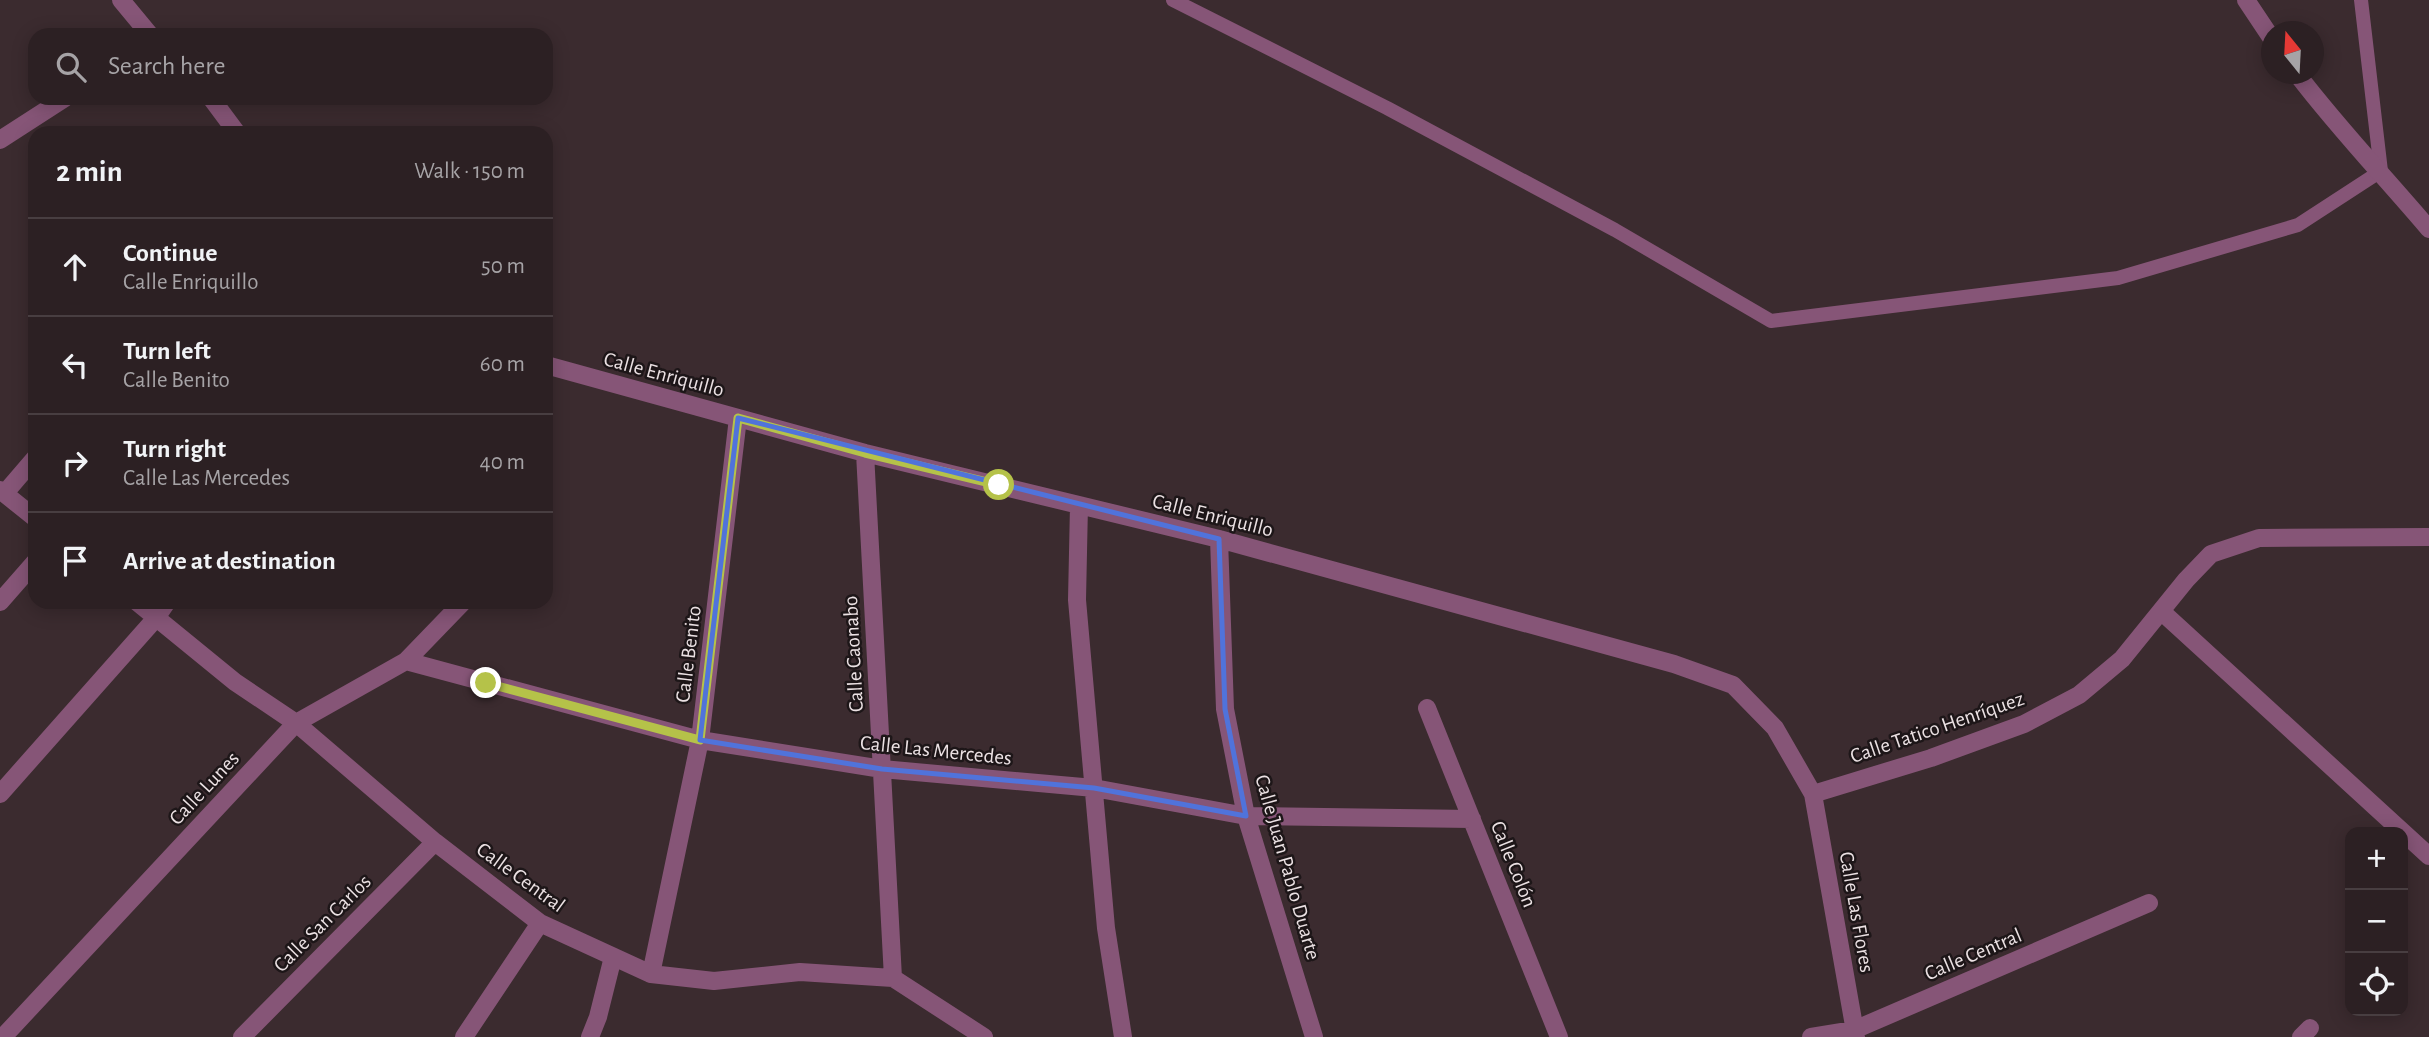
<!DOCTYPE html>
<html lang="en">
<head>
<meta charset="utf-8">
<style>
	:root { --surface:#2c2023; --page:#34282b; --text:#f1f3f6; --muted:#a6a3a6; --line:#483e41 }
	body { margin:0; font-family:"Alegreya Sans",sans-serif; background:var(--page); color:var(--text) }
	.controls { position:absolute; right:21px; bottom:21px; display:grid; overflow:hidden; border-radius:14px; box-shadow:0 4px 18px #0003 }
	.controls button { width:63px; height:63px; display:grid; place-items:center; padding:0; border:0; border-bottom:2px solid var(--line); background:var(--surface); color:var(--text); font:35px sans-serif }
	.compass { position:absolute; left:2261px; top:21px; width:63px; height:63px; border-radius:50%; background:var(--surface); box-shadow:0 4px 18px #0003; rotate:342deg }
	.stop { position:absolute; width:21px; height:21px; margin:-16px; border:5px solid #b5c249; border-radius:50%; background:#fff }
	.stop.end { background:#b5c249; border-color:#fff; box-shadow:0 2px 7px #0008 }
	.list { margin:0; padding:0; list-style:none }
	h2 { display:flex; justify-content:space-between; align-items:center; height:91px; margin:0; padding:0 28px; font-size:30px }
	h2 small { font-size:23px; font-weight:400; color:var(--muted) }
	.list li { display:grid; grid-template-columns:46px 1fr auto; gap:21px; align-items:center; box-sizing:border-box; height:98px; padding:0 28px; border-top:2px solid var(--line) }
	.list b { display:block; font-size:26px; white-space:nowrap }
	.list p { margin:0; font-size:23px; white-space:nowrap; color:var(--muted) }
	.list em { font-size:23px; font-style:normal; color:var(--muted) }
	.icon { flex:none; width:38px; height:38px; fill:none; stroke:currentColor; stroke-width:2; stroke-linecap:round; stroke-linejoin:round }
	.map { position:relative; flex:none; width:2429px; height:1037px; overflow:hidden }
	.search { position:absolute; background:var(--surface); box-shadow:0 4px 18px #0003; left:28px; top:28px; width:525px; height:77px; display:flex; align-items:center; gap:18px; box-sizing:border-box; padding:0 24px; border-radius:21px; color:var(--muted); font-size:26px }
	.panel { position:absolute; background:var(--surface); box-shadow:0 4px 18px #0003; left:28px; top:126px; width:525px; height:483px; border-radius:21px }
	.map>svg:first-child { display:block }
</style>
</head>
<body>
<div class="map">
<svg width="2429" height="1037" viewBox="0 0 2429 1037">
	<rect width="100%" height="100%" fill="#3b2b2f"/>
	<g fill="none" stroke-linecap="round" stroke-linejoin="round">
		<path stroke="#865577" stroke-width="14" d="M1173 0 1387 108 1615 230 1771 321 2118 278 2298 225 2381 171 2361 0"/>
		<path stroke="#865577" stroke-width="18" d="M121 0 150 35
			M2246 0 2272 39
			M2297 74C2338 128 2385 177 2429 229
			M211 98 237 133
			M0 140 65 98
			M546 365 865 453 1219 539 1674 664 1733 685 1775 728 1813 794 1856 1037
			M865 453 893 978
			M0 490 35 518
			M5 493 35 458
			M1079 505 1077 600 1106 928 1123 1037
			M1219 539 1225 709 1246 816 1314 1037
			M0 602 35 562
			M137 602 235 682 296 723 435 842 540 923 651 974 714 981 800 972 893 978 984 1037
			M2161 611 2429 856
			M406 661 700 740 882 769 1094 788 1246 816 1472 819
			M1427 708 1559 1037
			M0 794 156 618 167 602
			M1813 794 1931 758 2024 724 2079 695 2122 659 2186 580 2211 554 2259 538 2429 537
			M651 974 700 740 738 418
			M3 1037 296 723 406 661 463 602
			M242 1037 435 842
			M464 1037 540 923
			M590 1037 598 1017 613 957
			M1811 1037 1854 1030 2149 903
			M2301 1037 2310 1028"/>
	</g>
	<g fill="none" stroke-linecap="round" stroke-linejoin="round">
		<path stroke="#b5c249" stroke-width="9" d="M486 683 700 740 738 418 865 453 999 485"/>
	</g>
	<path fill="none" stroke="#5073db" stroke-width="5" stroke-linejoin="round" d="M738 418 1219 539 1225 709 1246 816 1094 788 882 769 700 740Z"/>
	<g text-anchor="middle" stroke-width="5" stroke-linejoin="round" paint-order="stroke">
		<g font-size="21" fill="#ebe1e3" stroke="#1d1618">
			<text transform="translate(664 374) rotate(15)" y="7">Calle Enriquillo</text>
			<text transform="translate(1213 515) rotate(14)" y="7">Calle Enriquillo</text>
			<text transform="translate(688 654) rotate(-83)" y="7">Calle Benito</text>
			<text transform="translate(853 654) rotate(-93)" y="7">Calle Caonabo</text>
			<text transform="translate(1937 727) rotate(-19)" y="7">Calle Tatico Henríquez</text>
			<text transform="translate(936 750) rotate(6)" y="7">Calle Las Mercedes</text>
			<text transform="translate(204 788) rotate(-47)" y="7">Calle Lunes</text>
			<text transform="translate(1514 864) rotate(68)" y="7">Calle Colón</text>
			<text transform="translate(1288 867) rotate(74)" y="7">Calle Juan Pablo Duarte</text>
			<text transform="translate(521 877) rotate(36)" y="7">Calle Central</text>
			<text transform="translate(1857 912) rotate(80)" y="7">Calle Las Flores</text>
			<text transform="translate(322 923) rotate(-45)" y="7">Calle San Carlos</text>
			<text transform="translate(1973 954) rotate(-23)" y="7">Calle Central</text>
		</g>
	</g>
</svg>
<div class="controls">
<button>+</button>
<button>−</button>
<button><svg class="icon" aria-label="locate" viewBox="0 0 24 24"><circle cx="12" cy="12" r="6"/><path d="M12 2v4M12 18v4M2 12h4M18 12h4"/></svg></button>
</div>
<svg class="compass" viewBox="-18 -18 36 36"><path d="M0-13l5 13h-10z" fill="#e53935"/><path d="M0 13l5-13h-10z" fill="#a6a3a6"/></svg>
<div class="stop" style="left:999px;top:485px"></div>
<div class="stop end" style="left:486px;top:683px"></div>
<div class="search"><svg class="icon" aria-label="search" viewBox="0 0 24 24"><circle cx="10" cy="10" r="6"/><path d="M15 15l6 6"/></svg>Search here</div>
<section class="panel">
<h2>2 min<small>Walk · 150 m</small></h2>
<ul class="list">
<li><svg class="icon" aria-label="ahead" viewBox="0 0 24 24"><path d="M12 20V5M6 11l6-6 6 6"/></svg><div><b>Continue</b><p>Calle Enriquillo</p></div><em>50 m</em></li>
<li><svg class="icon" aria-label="left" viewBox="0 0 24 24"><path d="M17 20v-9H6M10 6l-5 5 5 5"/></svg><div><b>Turn left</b><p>Calle Benito</p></div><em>60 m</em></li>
<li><svg class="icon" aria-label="right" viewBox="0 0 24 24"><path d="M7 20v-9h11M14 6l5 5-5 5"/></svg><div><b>Turn right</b><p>Calle Las Mercedes</p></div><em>40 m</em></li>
<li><svg class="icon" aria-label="arrive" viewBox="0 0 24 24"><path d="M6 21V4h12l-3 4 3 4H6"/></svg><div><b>Arrive at destination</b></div></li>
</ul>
</section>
</div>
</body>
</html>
